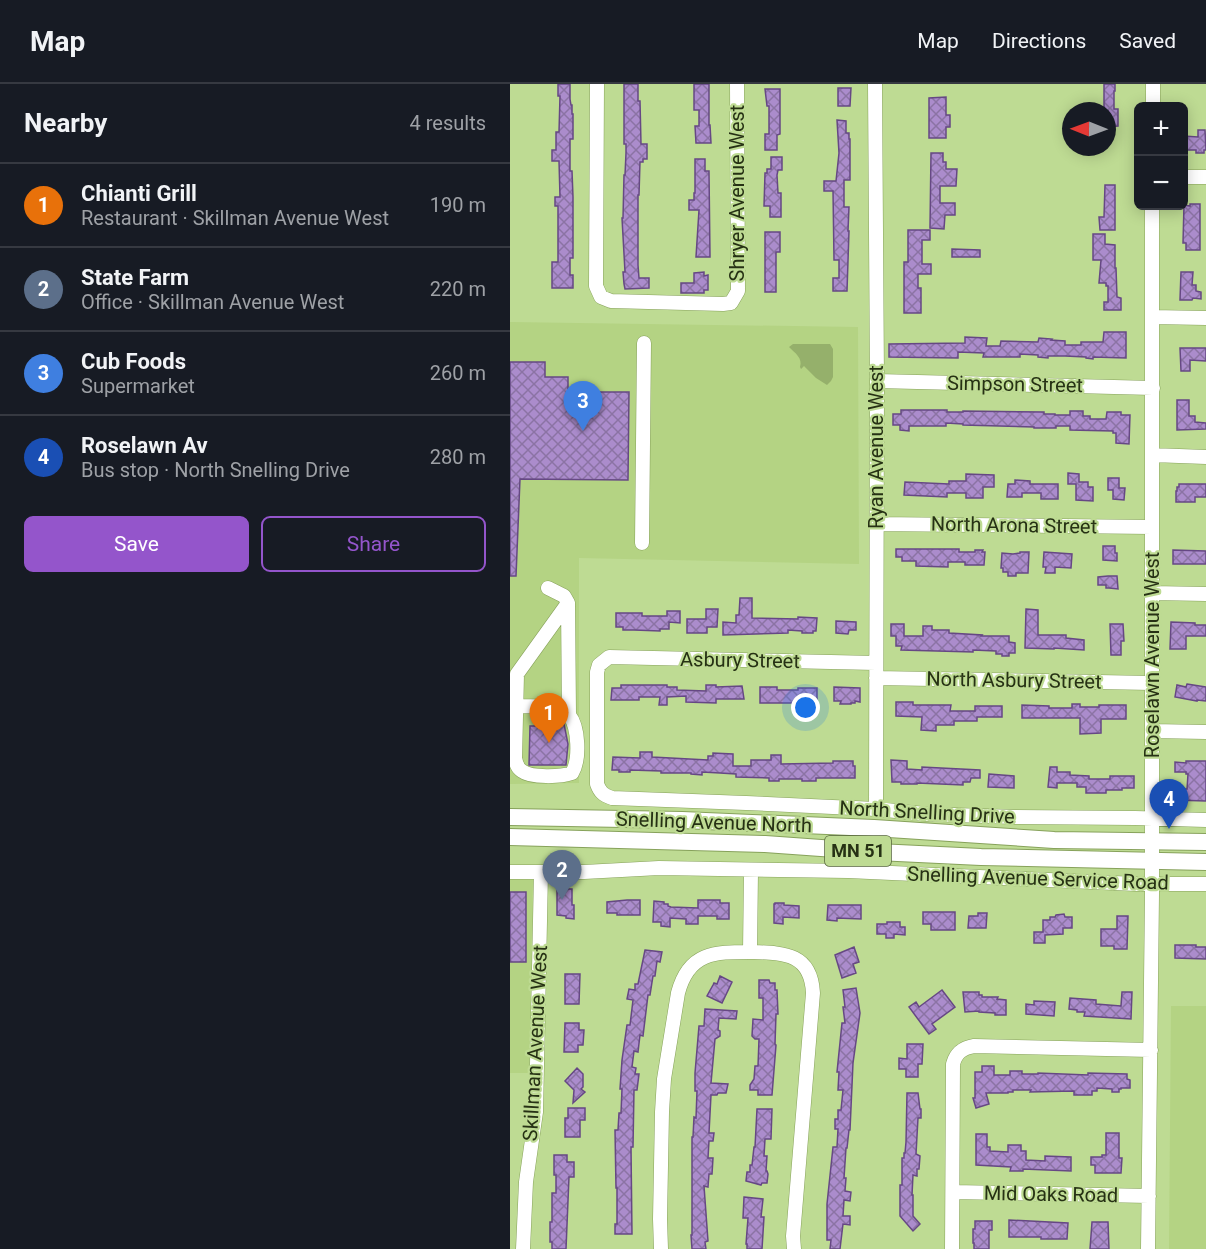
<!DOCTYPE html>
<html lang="en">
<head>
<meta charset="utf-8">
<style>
	:root { --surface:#171b24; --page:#242831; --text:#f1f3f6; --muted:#9ea1a6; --line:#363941; --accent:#9455cb }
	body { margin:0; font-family:Roboto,sans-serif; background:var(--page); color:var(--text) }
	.controls { position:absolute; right:18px; top:18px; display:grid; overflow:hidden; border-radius:9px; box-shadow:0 3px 15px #0003 }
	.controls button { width:54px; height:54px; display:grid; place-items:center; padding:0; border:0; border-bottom:2px solid var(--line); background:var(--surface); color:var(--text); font:30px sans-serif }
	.compass { position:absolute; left:552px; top:18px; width:54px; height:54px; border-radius:50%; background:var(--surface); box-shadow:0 3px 15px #0003; rotate:271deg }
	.you { position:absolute; left:296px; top:624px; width:21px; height:21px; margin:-15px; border:4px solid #fff; border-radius:50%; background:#1a73e8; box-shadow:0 0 0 9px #1a73e833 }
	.badge { display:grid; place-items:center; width:39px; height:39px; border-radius:50%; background:var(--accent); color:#fff; font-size:20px; font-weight:700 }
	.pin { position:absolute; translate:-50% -50px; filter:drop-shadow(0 2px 3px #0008) }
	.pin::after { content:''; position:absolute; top:32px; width:21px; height:18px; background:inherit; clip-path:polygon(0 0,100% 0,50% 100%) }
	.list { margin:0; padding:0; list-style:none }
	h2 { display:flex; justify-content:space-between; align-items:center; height:78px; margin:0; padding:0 24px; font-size:26px }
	h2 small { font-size:20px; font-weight:400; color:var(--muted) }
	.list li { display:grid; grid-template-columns:39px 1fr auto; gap:18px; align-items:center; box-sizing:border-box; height:84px; padding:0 24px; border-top:2px solid var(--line) }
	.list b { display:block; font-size:22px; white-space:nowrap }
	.list p { margin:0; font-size:20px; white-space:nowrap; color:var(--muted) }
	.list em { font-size:20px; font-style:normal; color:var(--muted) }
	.actions { display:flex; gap:12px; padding:18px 24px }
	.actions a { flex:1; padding:14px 0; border:2px solid var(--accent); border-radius:9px; text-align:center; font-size:21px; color:var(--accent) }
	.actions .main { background:var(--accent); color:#fff }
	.map { position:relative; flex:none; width:696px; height:1165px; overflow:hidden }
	header { display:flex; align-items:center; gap:36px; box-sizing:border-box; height:84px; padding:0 30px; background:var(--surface); border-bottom:2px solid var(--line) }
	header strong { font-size:28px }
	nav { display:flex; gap:33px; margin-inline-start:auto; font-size:21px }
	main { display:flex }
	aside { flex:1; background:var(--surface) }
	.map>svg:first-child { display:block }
</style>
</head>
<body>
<header>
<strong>Map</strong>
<nav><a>Map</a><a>Directions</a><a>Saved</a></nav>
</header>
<main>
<aside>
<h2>Nearby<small>4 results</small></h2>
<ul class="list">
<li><span class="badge" style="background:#e8710a">1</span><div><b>Chianti Grill</b><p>Restaurant · Skillman Avenue West</p></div><em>190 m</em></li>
<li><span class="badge" style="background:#5c6f8a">2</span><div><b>State Farm</b><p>Office · Skillman Avenue West</p></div><em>220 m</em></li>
<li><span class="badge" style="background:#3f7fe0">3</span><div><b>Cub Foods</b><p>Supermarket</p></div><em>260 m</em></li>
<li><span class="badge" style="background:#1a4fb4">4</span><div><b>Roselawn Av</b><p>Bus stop · North Snelling Drive</p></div><em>280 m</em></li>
</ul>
<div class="actions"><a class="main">Save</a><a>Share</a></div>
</aside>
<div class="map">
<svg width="696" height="1165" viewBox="0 0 696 1165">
	<defs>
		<pattern id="building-cross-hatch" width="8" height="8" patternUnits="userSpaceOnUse" patternTransform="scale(1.5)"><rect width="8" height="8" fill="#ab8ccc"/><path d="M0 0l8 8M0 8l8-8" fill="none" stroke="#8b73a4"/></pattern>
	</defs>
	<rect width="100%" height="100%" fill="#bedb93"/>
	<path fill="#b4d383" d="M0 238 348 243 349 480 69 474V699L0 700Z
		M0 795 23 796 19 989H0Z
		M661 922H696V1165H659Z"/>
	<path fill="#95b06b" d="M283 260H320L323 265V293L321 297 317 301 306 294 294 282 291 285 290 283C293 274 285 269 279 263Z"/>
	<path fill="url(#building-cross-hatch)" stroke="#664884" stroke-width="1.5" d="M48 0H60V15L61 21H62V30H63V55H60V87H62L63 113V174H60V191H63V204H42V178H48V122H45V113H50L49 77H42V66H46V48H49L50 12H48Z
		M114 0H128V17H130L131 60H137V75H133V78H130L129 111H128V181L129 194H139V204L115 205 114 200 113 188H115L112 134H113L114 91H115L116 69V60H114Z
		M184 0H199V41H200L201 59H186L185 42H189V26H184Z
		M594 0H605V7H604V25H608V42L597 43V27H594Z
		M328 4H341L340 22H328Z
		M255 5H270V50L267 51V66H255V50H259V22H257Z
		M436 13V31H440V43H436V54H419V14Z
		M327 36 336 37V49H339V55H340V96H334V123H339L338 147H339L337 207H323V194H329V176H324L323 107H314V97H326L329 69Z
		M688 46H695L696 66H694V69H686V66H674V52L688 53Z
		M421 69H433V78H436V85H447L446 102H430V119H445V131H435L434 145 420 144Z
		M261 73H272V86H268L267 91 268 109H271V133H260V122H254L255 89H257V85H261Z
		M185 75H195V87H199L200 173H186L189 126H179V116H184V109H185Z
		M595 101H605V146H590L589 133H594Z
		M680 120H690V166H676V159H673L674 121 680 122Z
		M398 146H420V156H412V180H421V190H408V204H411V229H394V178H398Z
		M255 148H270V168H266V208H255Z
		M583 150H595V160L605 161V184H606L607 213 611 214V226H594V218H598V202H596V199H589L591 176H583Z
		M442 165 470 166V173H442Z
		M194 188V192L198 191V206H194V209H171V199H184V189Z
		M671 188H683L682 201H686V207L691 208V215L683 214 682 216H670Z
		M594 248H616V274L583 273V275L576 274V273L555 272H538V274L528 273V271L510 270V273H473L474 269 448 268V274L379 273V260L455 259V253L477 254 476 262H490L491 257 528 258 529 254 542 255 541 256 555 257V261H571V258H593Z
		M670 264H696V277L680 276V287H671Z
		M0 278H35V293H58V308H119L118 396 10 395 6 492H0Z
		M667 316H679V332H685V338L696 339V345L667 346Z
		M391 326H437V328H453V327L534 328V330H545V331H560V327H573V332H580V335H596L597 328H611V331H620L619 360 606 359V349H603V347L560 346V342H546V344H524V343L453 341V340L436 339V342H399V347L390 346V341H383V330H391Z
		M558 389 569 390V398H578V403H583V417L566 416V400H558Z
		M456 390 484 391V403H473V414H456V409H437V413L394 411 395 398 439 400V397H456Z
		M598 394H609V404H615L614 416 603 415V406H598Z
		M505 396 520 397V400H548V415H531V409H512V413H497L498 400H505Z
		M669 400H696V413H685V418H666V407H667V403H669Z
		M593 462H605V469H607V477L593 476Z
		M386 465H449V468H465V466H473L472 468H475L474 481H455V478H438V483L406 482V477H392V473H386Z
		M663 466 696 467V480H663Z
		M510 468H519L518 489H506V492H498V488H493V484H491L492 469 503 470 510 469Z
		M534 468 562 470 561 484 545 483V489H535L536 483H533Z
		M598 492H607L608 505 599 504H596V501H588V493Z
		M230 514H242V534L288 535V533L307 534 306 547H303V549H292V547L278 546V549L213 551V538L226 539V531H229Z
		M196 525H208L207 543H197V549H177V535H196Z
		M516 525 528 526V551H556V554L574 556V566L544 564V565L515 564Z
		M157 527H170V539L159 538V545H150V547L124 546H113V543H106V529H132V532H157Z
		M326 537 346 538V546H339L338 550 326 549Z
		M661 538 685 539V541H696V552H676V565H660Z
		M381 540H394V552H413V542H422V546H439V549L472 551 471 552H499V558L505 559V569H499V572H492V570H486V567L463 566V568L391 566 392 562H386V552H381Z
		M600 540H613L614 557H611V571H601Z
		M677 600 696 603V617L687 616V617L665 613 667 601 676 603Z
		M111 601H157V603H167V606L196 607V601H206V603L232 602 234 615H206V619L176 618V612L157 613V621H149L150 613H129V616H101L102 604H111Z
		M250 603H267V606H288V604H307V619H250Z
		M324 603 350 604V618L345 617V619H341V620H330L331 617H324Z
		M386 618H403V621H441L440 627H465V622H492V633H467V637H444V641H426V647L411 646 412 633 386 632Z
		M562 620H570V623H589V621H616V635H591V649L570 650V634H512V621L539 622V624H562Z
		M31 636H52L54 640 58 660 56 681H19L20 642H30Z
		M130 668H142V673L198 676V672H203V669L223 670V682H241V676H261V671H271V680L323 679V677H343V682H345V694H306V697H292V695H269V697H259V694L226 693V690L210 689 192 688V691L181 690V689H151V687L120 686V688H109V686H102L103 673 130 674Z
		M381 676 397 677V685L412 686V683L470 686V694H461L460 698H453V701L407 699V700H391V698H382Z
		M676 677H696V717L665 716V705H677L678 690H676V688H665V678L676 679Z
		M540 683H547V688H560V691L579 692V695H600V692H624V704H612V706H596V709H576V703H567V699H547V704L538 703Z
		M479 690 504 692V704L478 703Z
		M47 805H62V821H64V835L56 834V832L47 831Z
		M0 808H16V878H0Z
		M117 816H130V831H107V829H97V818Z
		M188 816H210V819H219V835H207V832H188V840H176V835L160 834V843L151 842V838H143L144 817 154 818V820H158V822L161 823 188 824Z
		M265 819H274V821L289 822V834L273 833V840L264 839V820H265Z
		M318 821H351V835L327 834V837L317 836Z
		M413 828H445V846H421V840H413Z
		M468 829H477L476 844H458L459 832H468Z
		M554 830 555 833H562V844H553V850L535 851V859H524V848H533V836H540V833H545L546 831Z
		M607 832H618L617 865H604V862H591V845H607Z
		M377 838H390V843H395V851L384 850V854H376V850H367V840H377Z
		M665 861H686V863H696V875L665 874Z
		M344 863 349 878 343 880 346 889 332 894 325 871Z
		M135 866 152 868 150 878 147 877 145 892H143L140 911H138L133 952 130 951 128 968 124 967 122 983 126 984 125 990H129L127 1006H124L123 1063H121L122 1150H105V1140H107V1104H106L105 1046H108L109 1029H111L112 1005H110L112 976 117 941H120L123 916 117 915 119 905 125 906V900H128Z
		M55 890H70L69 920H55Z
		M210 892 222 898 212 919 197 912 203 901 204 899 207 900Z
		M249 896H259L260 899H265V906H267L268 930H266L265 960 266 961 262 1011H248V1006H240V1001L244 995 245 982H248L249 955H245L242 952 243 935 253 936V914H249Z
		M346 904 350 929 343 979 340 1046H339L337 1064H336L334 1094H336L335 1107 341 1108 340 1117 334 1116 333 1132H340V1141L333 1140 330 1165H320L321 1156H317V1120L323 1063H327L328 1045H325V1035H328V1026H331L333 1006H328L329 988H327L332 939H335L333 923H335L333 906Z
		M432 906 445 923 422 940 426 945 419 950 399 923 406 918 409 923Z
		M453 908H469V911H472V913H488L487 915 496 916V931H485V929L469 928V927L455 928Z
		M612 908H622L621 935 574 932 575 928H567V926L559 925 560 914 586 916V920L611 922Z
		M524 917 545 918 544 932 516 930V920L524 921Z
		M195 925 227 927 226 935 209 934 208 946 210 947V952L205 955 201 999 218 1000 216 1009H208L207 1011H201L199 1049H204L203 1057H199L198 1074H203L202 1090H199L198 1103 194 1102 198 1157 195 1158 196 1165H182L181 1151H182V1053H183L184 1033 186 1034 187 1007H185V989L189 942H194Z
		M55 939H69V946H74L73 961H68V968H54Z
		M397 960H413L412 980H408V993H396V985H389V974L397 975Z
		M472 982H484V991H500V987H512V990H528V989L578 991V989L617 990V995L620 996V1004H611V1005H609V1008H602V1005L587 1004V1007H582V1011H564V1007L520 1008 521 1006H503V1008H498V1009H476L479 1020 466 1024 463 1014H465V988H472Z
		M67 984 73 990V1003L71 1005 75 1008 63 1019 64 1006 55 997Z
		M397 1009H408L410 1025H411V1034H408L406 1070 410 1072 409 1085H407V1092L403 1091 402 1111H403V1132L410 1140 403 1147 390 1132V1101H392V1074H394V1069H395L396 1058Z
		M58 1024H75V1036H70V1053H55V1034H58Z
		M247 1025H262L261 1055H255L254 1072H257L256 1087H257L258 1090 257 1099H252L251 1101 236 1097 237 1088H240V1081H242L244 1063H245Z
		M596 1049H609V1074H612L611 1089H585V1081H581V1073H592V1071H596Z
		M466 1050H477V1063H480V1067L498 1068V1061H511V1067H516V1076L535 1077V1072L561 1073V1087L513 1085V1087H500L501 1083 466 1081Z
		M44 1071H57V1078H64V1093H59L56 1165H42V1158H40V1138H42V1109H46V1091H44Z
		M234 1113 253 1115 251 1133H254L252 1165H237V1160H236L238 1134H233Z
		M499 1136 558 1139 557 1155H531V1153H499Z
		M465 1137H482V1146H479V1165H464V1159H463V1145H465Z
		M582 1138H598L599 1165H580Z"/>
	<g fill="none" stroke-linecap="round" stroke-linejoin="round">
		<g stroke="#87a25b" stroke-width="15">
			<path id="minor" d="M87 0 86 202 91 213 101 217 213 220 221 219 228 207 227 0
				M365 0 367 297 366 725
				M643 22V0
				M674 93H696
				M642 233 696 234
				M367 297 643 304
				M642 371 696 373
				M366 440 642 443
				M132 459 134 259
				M38 504 54 512 58 519 59 631C69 643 70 676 62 689 51 693 21 694 12 687 7 684 6 679 5 674L7 590 58 519
				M642 509 696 510
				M366 579 99 573 89 581 87 588V700C90 708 93 711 102 714L236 719 366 725 415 730 505 733 625 734 696 736
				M366 594 642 599
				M7 622 59 623
				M642 647 696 648
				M0 788H74L149 784 338 787 626 800H696
				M240 868 241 787
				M443 1108 639 1112
				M13 1165 16 1098 26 1028 31 789
				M151 1165 150 1135 152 1028 154 995 168 909C179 867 206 868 242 868 274 869 301 869 303 909L283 1152 284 1165
				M442 1165 443 980C446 969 452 964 464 962L641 966
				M638 1165 642 810V122"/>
		</g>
		<g stroke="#87a25b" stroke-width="18">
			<path id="major" d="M0 733 172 736 364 744 544 756 696 758
				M0 753 255 760 367 768 471 773 696 778"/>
		</g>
		<use href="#minor" stroke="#fff" stroke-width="14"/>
		<use href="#major" stroke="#fff" stroke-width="16"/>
	</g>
	<g text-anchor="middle" stroke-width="4.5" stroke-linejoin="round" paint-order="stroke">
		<rect fill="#bedb93" stroke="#54643a" stroke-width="1.5" x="315" y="752" width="66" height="30" rx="4.5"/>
		<g font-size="18" font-weight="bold" fill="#263114">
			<text x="348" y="773">MN 51</text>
		</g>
		<g font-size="20" fill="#263114" stroke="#bedb93">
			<text transform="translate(227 109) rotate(-90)" y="7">Shryer Avenue West</text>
			<text transform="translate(505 300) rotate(1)" y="7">Simpson Street</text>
			<text transform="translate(366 363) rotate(-90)" y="7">Ryan Avenue West</text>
			<text transform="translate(504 441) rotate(1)" y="7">North Arona Street</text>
			<text transform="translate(642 571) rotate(-90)" y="7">Roselawn Avenue West</text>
			<text transform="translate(230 576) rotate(1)" y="7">Asbury Street</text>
			<text transform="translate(504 596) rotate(1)" y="7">North Asbury Street</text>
			<text transform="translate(417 728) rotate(3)" y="7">North Snelling Drive</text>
			<text transform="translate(204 738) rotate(2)" y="7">Snelling Avenue North</text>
			<text transform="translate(528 794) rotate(2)" y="7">Snelling Avenue Service Road</text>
			<text transform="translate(25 959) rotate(-87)" y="7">Skillman Avenue West</text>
			<text transform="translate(541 1110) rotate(1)" y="7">Mid Oaks Road</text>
		</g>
	</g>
</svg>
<div class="controls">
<button>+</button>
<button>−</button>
</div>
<svg class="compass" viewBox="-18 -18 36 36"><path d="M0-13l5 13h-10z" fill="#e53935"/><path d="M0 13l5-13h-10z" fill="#9ea1a6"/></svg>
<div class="you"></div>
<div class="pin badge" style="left:39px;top:659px;background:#e8710a">1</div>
<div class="pin badge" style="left:52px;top:816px;background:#5c6f8a">2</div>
<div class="pin badge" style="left:73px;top:347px;background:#3f7fe0">3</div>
<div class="pin badge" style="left:659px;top:745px;background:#1a4fb4">4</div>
</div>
</main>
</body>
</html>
